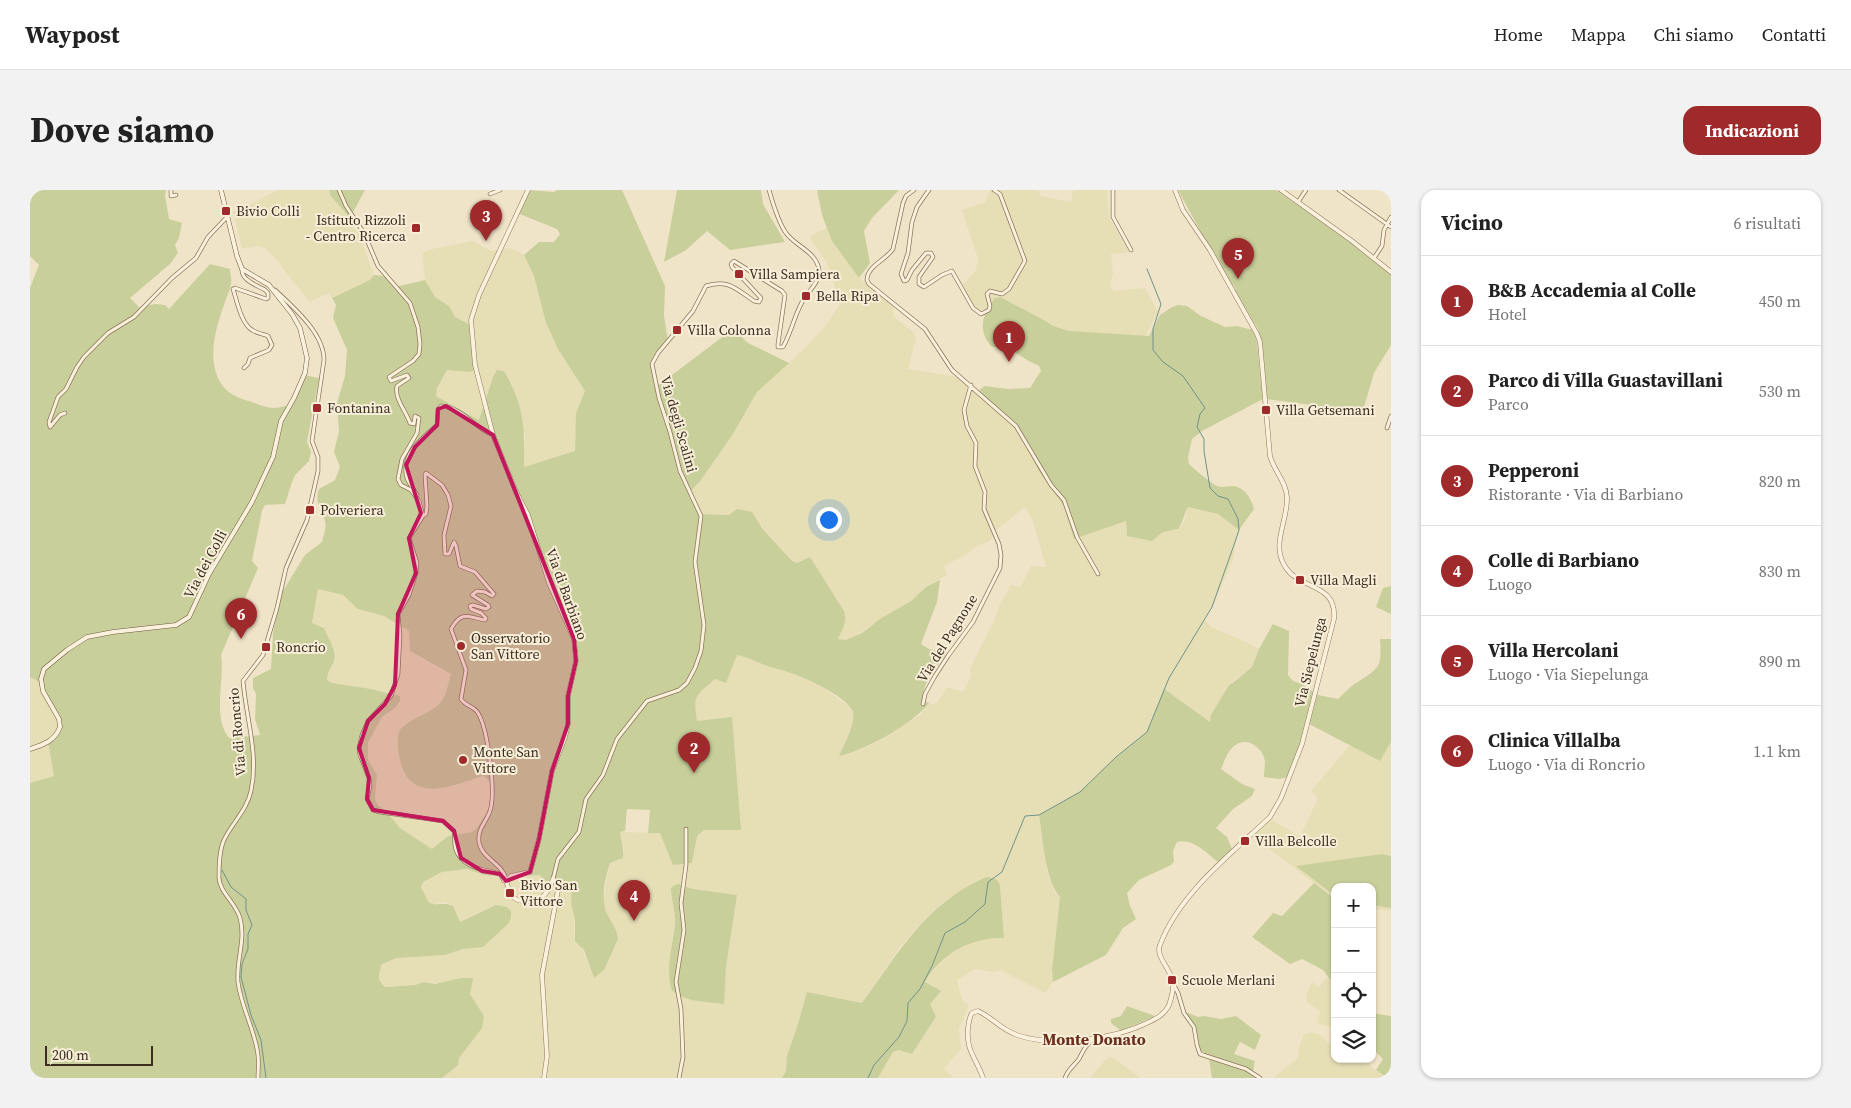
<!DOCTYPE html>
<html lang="it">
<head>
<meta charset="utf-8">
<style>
	:root { --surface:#fff; --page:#f2f2f2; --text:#222; --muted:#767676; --line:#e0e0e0; --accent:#9e2a2b }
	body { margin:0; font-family:"Source Serif 4",serif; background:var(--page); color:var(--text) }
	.controls { position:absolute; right:15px; bottom:15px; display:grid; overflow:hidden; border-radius:10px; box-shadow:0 1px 4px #0004 }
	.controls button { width:45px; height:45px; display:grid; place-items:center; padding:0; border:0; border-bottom:1px solid var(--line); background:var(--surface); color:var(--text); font:25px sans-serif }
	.scale { position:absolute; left:15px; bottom:12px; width:108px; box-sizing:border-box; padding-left:5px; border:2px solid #3d2e20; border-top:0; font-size:14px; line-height:18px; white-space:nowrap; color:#3d2e20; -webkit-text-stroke:4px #f7eed8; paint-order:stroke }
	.you { position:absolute; left:798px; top:329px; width:18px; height:18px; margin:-12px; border:4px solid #fff; border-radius:50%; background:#1a73e8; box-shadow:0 0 0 8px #1a73e833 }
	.badge { display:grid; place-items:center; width:32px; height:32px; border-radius:50%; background:var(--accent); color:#fff; font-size:16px; font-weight:700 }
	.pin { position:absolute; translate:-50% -41px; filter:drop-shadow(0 1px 2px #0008) }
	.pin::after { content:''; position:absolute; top:26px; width:18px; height:15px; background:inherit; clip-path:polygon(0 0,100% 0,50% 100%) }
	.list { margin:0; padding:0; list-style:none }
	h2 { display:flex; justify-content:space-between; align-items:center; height:65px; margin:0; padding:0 20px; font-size:21px }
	h2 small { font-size:16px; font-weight:400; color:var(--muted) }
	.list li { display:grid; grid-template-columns:32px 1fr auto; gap:15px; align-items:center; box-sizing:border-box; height:90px; padding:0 20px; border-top:1px solid var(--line) }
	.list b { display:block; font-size:19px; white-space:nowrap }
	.list p { margin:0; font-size:16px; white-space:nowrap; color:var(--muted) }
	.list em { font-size:16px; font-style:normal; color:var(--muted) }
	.icon { flex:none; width:28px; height:28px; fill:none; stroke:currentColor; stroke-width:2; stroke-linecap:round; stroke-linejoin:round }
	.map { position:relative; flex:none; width:1361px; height:888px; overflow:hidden; border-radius:15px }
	header { display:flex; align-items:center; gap:30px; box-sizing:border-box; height:70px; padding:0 25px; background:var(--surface); border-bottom:1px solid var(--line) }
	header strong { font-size:24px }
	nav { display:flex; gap:28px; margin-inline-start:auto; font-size:18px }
	.intro { display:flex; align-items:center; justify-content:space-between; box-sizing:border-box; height:120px; padding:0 30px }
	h1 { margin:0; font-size:35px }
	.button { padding:12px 22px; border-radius:15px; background:var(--accent); color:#fff; font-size:18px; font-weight:700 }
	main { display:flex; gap:30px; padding:0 30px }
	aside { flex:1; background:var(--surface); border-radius:15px; box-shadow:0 1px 4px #0004 }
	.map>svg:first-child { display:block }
</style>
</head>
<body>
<header>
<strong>Waypost</strong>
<nav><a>Home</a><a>Mappa</a><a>Chi siamo</a><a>Contatti</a></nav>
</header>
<div class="intro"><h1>Dove siamo</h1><a class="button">Indicazioni</a></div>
<main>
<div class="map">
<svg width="1361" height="888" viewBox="0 0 1361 888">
	<rect width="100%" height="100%" fill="#f0e4c8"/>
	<path fill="#e6deb5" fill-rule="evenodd" d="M248 0H299L300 5 320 28 321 36 328 42 344 85 341 90 302 108 299 103 280 112 255 82 249 72 236 59 228 56 212 59 203 22 218 16Z
		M960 0H1009L1010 6 1041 12 1043 0H1077L1079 27 1099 62 1081 64 1083 84 1080 96 1084 101 1115 98 1128 122 1115 147 1051 148 970 113 956 119 948 120 944 116 933 95 946 80 948 68 932 20 955 12Z
		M797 38 802 51 829 88 861 113 863 117 864 127 882 141 886 148 878 179 923 186 931 189 971 220 986 236 1008 280 1033 315 1044 349 1096 331V341L1122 351 1133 342 1148 339 1154 332 1158 317 1188 324 1209 340 1205 354 1204 367 1182 417 1174 429 1181 437 1223 455 1229 459 1222 477 1198 495 1180 533 1134 499 1121 533 1117 542 1086 567 1050 602 1009 625 1017 681 1025 703 1030 707 1022 780 1023 792 1015 803 971 780 963 782 945 779 927 790 932 810 939 815 929 839 931 859 914 879 924 888H848L863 862 869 860 883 863 906 828 899 814 894 792 899 785 918 766 930 758 951 749 974 748 970 696 968 691 956 687 943 693 915 711 885 739 868 760 832 813 777 802 768 834 757 866 756 881 752 888H412L427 875 429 868 454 826 440 804V795L394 792 385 795 354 797 350 792 348 784 352 774 367 768 415 765 433 759 453 757 478 734 466 715 429 732 423 716 414 712 404 714 399 713 391 697 393 692 412 682 437 679 454 685 475 687 510 685 526 693 531 691 542 693 541 713 545 730 544 739 564 788 586 755 588 744 577 725 573 709 580 673 587 671 594 661 591 652 590 642 630 643 662 673 667 646 674 640 702 528 667 531 664 511 666 506 685 489 696 493 707 465 720 467 732 474 758 481 788 494 819 516 823 523V532L809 566 841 555 867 540 891 524 899 513 902 515 907 513 917 497 933 502 941 486 940 479 965 428 969 416 981 395 990 397 1001 376 1016 377 1003 331 995 317 966 340 960 351 948 355 937 364 914 376 917 385 896 397 881 411 850 429 824 447 816 450 807 449 809 411 798 397 780 367 767 373 762 371 725 328 703 324 699 325 686 326 670 324 660 302 671 290 703 244 727 202 775 158 797 134 810 114 797 73 780 49 782 45ZM649 694 663 699 707 705 696 777 693 814 666 811 648 804 640 794 641 757 646 723 641 707Z
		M442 51 461 61 478 58 486 60 494 65 504 86 516 133 528 159 555 201 546 223 545 261 494 277 495 244 460 197 450 230 406 206 407 198 417 180 440 182 433 130 425 127 419 116 405 107 395 90 392 63 402 59Z
		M288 399 313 405 328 419 354 426 379 441 380 461 422 484 413 509 409 515 386 530 374 534 368 548V557L372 578 382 593 421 597 453 586 461 592 460 617 446 639 442 642 418 646 402 659 370 638 355 620 348 615 345 609 347 585 338 570V553L352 527 365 518 362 503 302 493 297 489V482L305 470 306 463 297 448 294 438 282 434Z
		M0 487 13 494 30 525 31 531V537L18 552 24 586 0 593Z
		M1361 552V721L1342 719V697H1305V709L1221 645 1239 628 1270 647 1288 608 1281 601 1320 555 1350 571Z
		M1297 787 1305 796V838L1287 833 1290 821 1277 812V803L1282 792 1289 797Z
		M1282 842 1292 846 1302 857 1305 856V869H1338L1342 878 1354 885 1352 888H1243L1268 868 1269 858 1274 844Z
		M1078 867 1085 869 1111 888H1060Z"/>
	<path fill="#c9cf9b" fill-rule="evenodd" d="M0 0H136L135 5 139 29 152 33 149 48 145 55 148 63 140 74 100 108 109 117 125 114 135 115 139 119 180 74 200 79C200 84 202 89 201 94 200 100 197 106 195 112 187 135 179 158 186 183 191 198 200 205 215 210 234 215 238 222 259 215L274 185 289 188 277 252 281 262 279 271 266 284 262 292 255 314 235 315 232 321 222 371 228 378 191 465C195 491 182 526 199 548L230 545 225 529 226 504 223 498V488L241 479 243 443 251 404 275 365 292 352C293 346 297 338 295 331 292 318 284 314 289 299L305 290 310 277 304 262 309 241 307 213 315 186 317 160 303 128 306 115 302 108 340 90 344 85 355 86 365 97 395 90 405 107 419 116 425 127 441 135 446 179 440 182 417 180 407 198 406 206 449 230 463 187 467 180 474 181C494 216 495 237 494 277L545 261 546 223 555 201 528 159 516 133 504 86 494 65 509 52H524L530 44 527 39 487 23 498 0 524 2 527 0H592L635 96 634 126 638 151C621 171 620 171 626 197L703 139 718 153 759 173 727 202 703 244 671 290 660 302 670 324 699 325 707 319 722 322 732 338 762 371 767 373 780 367 814 421C817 433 813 438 808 449L816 450 832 443 850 429 881 411 896 397 910 390 907 412 891 454 899 459 917 463C906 477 891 493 894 511L899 513C882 535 835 560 809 566 813 556 826 533 823 522 817 506 774 487 758 482 750 479 741 478 732 474 723 470 717 467 707 465L696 493 685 489C665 507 663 504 667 531L702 527 711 640H674L667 646 662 673 643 675 630 643H618L620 620 597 619 595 641 590 642C591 651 594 659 593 668L580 673C575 689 570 708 577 724 581 732 588 740 588 749L574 780 564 788 554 760 545 751V730L541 713 542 693 531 691 516 694 510 685 475 687 454 685 437 679 412 682 393 692 391 697 399 713C408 716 413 712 423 716L430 732 466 715 477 717 481 721V728L478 734 453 757 433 759 415 765 367 768 352 774C349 783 346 789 355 797L385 795 394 792 405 794 431 788H443L440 804 454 826 452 838 429 868 428 875 412 888H8L0 884V593L24 586 18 552 31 537C32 523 22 518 16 507 15 503 14 498 13 494L0 487V98L9 75 0 66ZM288 399 313 405 328 419 354 426 379 441 380 461 421 484C418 493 416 509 408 515 400 523 374 532 370 540 366 548 368 561 370 570 380 615 423 596 453 586L461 592 460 617 446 639 442 642 418 646 402 659 370 638 355 620 348 615 345 609 347 585 338 570V553L352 527 365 518 370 511V506L341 499 302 493 297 490C297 479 305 474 305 466 305 459 297 446 294 438L282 433Z
		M299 0H335L320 28 300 5Z
		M647 0H731L733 14 755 52 700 60 677 41 656 60 634 72Z
		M787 0H869L842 28 834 41 840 73 829 88 802 51 792 25Z
		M1148 0H1246L1342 67 1361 83V155L1344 183 1334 217 1325 222 1319 220 1237 209 1231 151 1228 139 1204 101 1206 99 1192 81Z
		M970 107 1012 129 1023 136 1039 141 1119 146 1130 125 1142 117 1148 115 1157 116 1171 126 1195 137 1207 136 1223 140 1227 153 1233 209 1172 241 1162 249 1158 267 1159 274C1163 278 1182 294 1187 296 1193 298 1198 296 1203 296 1214 297 1222 309 1224 319L1209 340 1188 324 1158 317C1154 324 1153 332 1148 339L1133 342 1122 351 1097 346 1096 331 1044 349 1033 315 1008 280 986 236 971 220 947 203 954 196 978 199 1000 198 1011 181 1009 176C1005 173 999 172 994 168 982 161 977 156 962 157 947 141 952 124 965 108Z
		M1361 396V424L1346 417 1353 398Z
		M1243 434 1259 441 1258 485 1263 491 1272 494 1288 505 1308 509C1314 504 1319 497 1326 493 1349 478 1352 479 1350 449H1361V552L1350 571 1277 533 1259 587 1249 589 1234 587C1234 582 1235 576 1235 571 1232 555 1214 545 1202 558 1197 563 1194 572 1191 579L1212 594 1225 599 1222 606 1203 619 1186 638 1197 647 1202 659 1188 672C1176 663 1163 648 1147 652L1143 661 1144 672 1141 675 1109 690 1097 703 1100 716 1106 729 1093 738 1076 765 1023 792 1022 780 1030 707C1015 691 1013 648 1009 625L1050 602 1086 567 1117 542 1121 533 1134 499 1180 532 1181 525 1199 495 1205 491 1222 477 1229 459Z
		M1352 664 1361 666V718L1342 715V697H1305V706L1266 676Z
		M956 687C964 688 968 688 970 696L974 748C941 747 911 764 895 792L911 801 900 814 906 827 882 864 869 860 863 862 848 888H752L756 881 757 866 768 834 777 802 832 813C870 761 894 715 956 687Z
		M1284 693 1305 709V796L1293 780 1272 769 1260 774 1222 747 1243 723 1252 726Z
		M649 694 663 699 707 705 696 777 694 814C679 812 656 812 644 802 633 792 644 747 645 733 646 721 641 710 641 698L645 695Z
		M1097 816 1125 826 1091 841 1081 833V829L1091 826Z
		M1156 822 1168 827 1174 826 1191 829 1206 826 1231 845 1225 860 1210 852 1204 864 1225 871 1223 882H1219L1228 888H1182L1179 869 1205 877 1170 864 1164 837 1154 823Z
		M1342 823 1361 826V888H1358L1346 880 1353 869 1345 861 1342 863V844L1344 841 1342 838Z"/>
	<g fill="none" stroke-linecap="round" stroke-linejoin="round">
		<path stroke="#6f938a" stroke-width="1" d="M192 680 201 697 216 709V720L222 735 218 744V759L212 774 211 787 221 825 231 850 236 888
			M838 888 844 875 869 847 877 831 878 813 890 799 902 776 915 743 935 732 955 714 958 692 972 682 995 626 1009 625 1050 602 1086 567 1117 542 1139 488 1182 417 1205 352 1209 340 1208 329 1198 309 1188 306 1180 298 1174 261V249L1167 237 1170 224 1175 218 1153 186 1133 172 1123 160V139L1131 114 1117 79"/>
		<g stroke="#8d765c" stroke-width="4.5">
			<path id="minor" d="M141 0V6L146 5
				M309 0 316 16 334 43 348 76 380 113 388 137 390 154 389 164 383 171 359 187 361 191 377 185 379 188 367 196C364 208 376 221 380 233L384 234 385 226 389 228 387 243 372 269 368 289 371 295 381 300 389 311 393 326
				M884 0 876 6 873 13 863 59C856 70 837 76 837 90L839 94 895 139 922 180 986 236 1021 295 1034 310 1047 347 1068 384
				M899 0 887 17 882 32 878 63 871 84 874 91 877 90 882 80 896 63H901L903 67 889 87V94L894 97 912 85 922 81 943 118 951 124 959 120 960 116 957 104 960 101 972 104 979 99 995 71 970 4 964 0
				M1083 0V27L1101 60
				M1309 0 1361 37
				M1356 0 1361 4
				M460 4 470 0
				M1268 12 1276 0
				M1344 68 1352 56 1354 40 1361 27
				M212 79C211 90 226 95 235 100L238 103V108L236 109 205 98 203 99C207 111 211 133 222 140 226 143 233 144 238 146L242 155 239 160 220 168 218 174 214 178
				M35 223 30 225 20 237 19 232 28 207 36 199 47 177 54 167 78 143 104 127 142 88 166 68 178 47 197 27
				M1357 238 1361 226
				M396 283 412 295 418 305 421 316 414 345 415 364H419L424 352 426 356 430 376 445 382 464 404 462 406 455 402 447 401 442 405 458 415 459 417 456 419 443 415 440 416 441 419 451 423 456 428 455 430C440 428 432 419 421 439L436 480 431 509C435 516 444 516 448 523 458 539 465 598 461 617 459 630 447 637 449 652 452 670 474 673 476 691H474L470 684C455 679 433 679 426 660 424 654 425 647 424 641L413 631 350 622 343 620 337 609 340 596 339 588 330 565 329 558 332 545 338 531 361 506 368 484 370 445 368 424 379 405 386 383 387 373 379 348 393 326 396 324 397 316 395 285Z
				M387 305C384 299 379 294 377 288 370 265 392 248 407 235L408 219 411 216C432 217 446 239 463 245
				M893 514 895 504 905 486 918 466 943 432 970 378 971 365 969 354 954 319 955 302 945 276 946 253 937 236 934 220 941 195
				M523 689 528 669 549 642 556 609 573 585 587 549 617 511 649 500 657 493 665 478 671 461 674 435 665 372 671 326 650 281 640 242 629 208 622 174 628 163 663 121 676 96C699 89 706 99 724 111L729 112 731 108 702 77 701 74 704 71 752 101 755 105 748 154V157H753C762 141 765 122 775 107 780 100 790 91 789 80 787 62 765 56 756 43 748 32 743 14 739 0
				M1144 795 1148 803 1154 823 1164 837 1167 855 1170 864 1216 879 1230 888
				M228 888C228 880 229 873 228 865 225 840 211 817 208 792 206 770 216 750 210 728 206 713 190 703 189 688 189 676 189 661 194 650 202 633 217 620 221 601 229 565 216 527 213 491L233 465 247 418 256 378 277 330 288 281V267L282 251 294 170C294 143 263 117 245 100
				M649 888 653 867 651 819 646 792 654 740 651 713 656 675V639
				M1035 888C1038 879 1044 876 1049 869 1053 861 1056 855 1063 849"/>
		</g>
		<g stroke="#8d765c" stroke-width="5">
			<path id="tertiary" d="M498 0 449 105 441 130 445 175 463 245 486 302 498 325 519 393 544 449 546 471 538 506V534L535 547 522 581 509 649 500 682 481 686 476 691C478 696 479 703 483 706 485 710 490 711 494 711 511 713 518 704 523 689L529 695 512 785 517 866 514 888
				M1251 0 1322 51 1361 82
				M953 888C946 867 936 862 938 838 939 832 939 828 942 823L948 821C962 827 970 839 987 845 1024 858 1085 849 1119 832 1127 828 1135 824 1139 815 1141 809 1144 800 1143 793 1142 780 1125 767 1130 755 1149 704 1201 664 1240 627L1251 608 1272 554 1304 429C1307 393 1271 400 1256 378 1240 355 1258 332 1257 307 1256 291 1244 281 1240 266L1230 152 1227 144 1180 60 1153 20 1145 0"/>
		</g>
		<g stroke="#6f573f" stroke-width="5">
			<path id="secondary" d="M0 559C13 555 25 551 30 537L29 529 13 501 11 489 14 479 37 460 57 447 83 442 146 435 159 427 179 384 222 312 243 267 251 231 264 208 275 183 277 168 270 138 262 124 239 95 212 79 207 66 191 0"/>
		</g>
		<use href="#minor" stroke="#faf1dc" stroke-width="3"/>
		<use href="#tertiary" stroke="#faf1dc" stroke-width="4"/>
		<use href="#secondary" stroke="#faf1dc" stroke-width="4"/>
	</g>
	<path fill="#c2185b" fill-opacity="0.2" stroke="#c2185b" stroke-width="4" stroke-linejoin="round" d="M416 216 463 245 544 449 546 471 538 506V534L522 581 509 649 500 682 476 691 470 684 452 681 431 668 424 641 413 631 343 620 337 609 339 588 329 558 338 531 355 514 365 495 368 424 386 383 379 348 391 323 376 275 385 257 407 235 408 219Z"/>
	<g fill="#9e2a2b" stroke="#f7eed8" stroke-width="2">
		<rect x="191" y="16" width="10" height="10" rx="2.5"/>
		<rect x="381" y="33" width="10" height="10" rx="2.5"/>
		<rect x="704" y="79" width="10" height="10" rx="2.5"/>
		<rect x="771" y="101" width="10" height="10" rx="2.5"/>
		<rect x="642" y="135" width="10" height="10" rx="2.5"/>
		<rect x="282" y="213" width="10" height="10" rx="2.5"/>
		<rect x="1231" y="215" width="10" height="10" rx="2.5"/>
		<rect x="275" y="315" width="10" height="10" rx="2.5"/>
		<rect x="1265" y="385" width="10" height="10" rx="2.5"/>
		<circle cx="431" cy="456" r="5"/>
		<rect x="231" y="452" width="10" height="10" rx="2.5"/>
		<circle cx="433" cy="570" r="5"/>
		<rect x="1210" y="646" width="10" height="10" rx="2.5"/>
		<rect x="475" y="698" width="10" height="10" rx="2.5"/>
		<rect x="1137" y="785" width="10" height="10" rx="2.5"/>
	</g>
	<g text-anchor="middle" stroke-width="4" stroke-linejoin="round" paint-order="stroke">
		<g font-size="14" fill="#3d2e20" stroke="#f7eed8" text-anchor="start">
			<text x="206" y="26">Bivio Colli</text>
			<text x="376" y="35" text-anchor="end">Istituto Rizzoli<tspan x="376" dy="16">- Centro Ricerca</tspan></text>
			<text x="719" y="89">Villa Sampiera</text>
			<text x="786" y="111">Bella Ripa</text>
			<text x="657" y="145">Villa Colonna</text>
			<text x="297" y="223">Fontanina</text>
			<text x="1246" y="225">Villa Getsemani</text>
			<text x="290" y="325">Polveriera</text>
			<text x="1280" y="395">Villa Magli</text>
			<text x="441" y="453">Osservatorio<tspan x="441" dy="16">San Vittore</tspan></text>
			<text x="246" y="462">Roncrio</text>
			<text x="443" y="567">Monte San<tspan x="443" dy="16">Vittore</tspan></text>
			<text x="1225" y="656">Villa Belcolle</text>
			<text x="490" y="700">Bivio San<tspan x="490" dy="16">Vittore</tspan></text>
			<text x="1152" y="795">Scuole Merlani</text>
		</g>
		<g font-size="14" fill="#3d2e20" stroke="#f7eed8">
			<text transform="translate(649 234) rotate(74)" y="5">Via degli Scalini</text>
			<text transform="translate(175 374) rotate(-62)" y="5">Via dei Colli</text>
			<text transform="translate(537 404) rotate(70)" y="5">Via di Barbiano</text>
			<text transform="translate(917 448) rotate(-58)" y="5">Via del Pagnone</text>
			<text transform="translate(1280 472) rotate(-76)" y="5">Via Siepelunga</text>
			<text transform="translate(207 542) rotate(-95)" y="5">Via di Roncrio</text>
		</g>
		<g font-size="16" font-weight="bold" fill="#6b2e1e" stroke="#f7eed8">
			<text x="1064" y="855">Monte Donato</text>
		</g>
	</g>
</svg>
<div class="controls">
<button>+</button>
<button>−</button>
<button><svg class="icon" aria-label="locate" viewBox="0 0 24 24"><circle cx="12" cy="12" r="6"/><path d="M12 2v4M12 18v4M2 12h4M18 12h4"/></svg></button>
<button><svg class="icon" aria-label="layers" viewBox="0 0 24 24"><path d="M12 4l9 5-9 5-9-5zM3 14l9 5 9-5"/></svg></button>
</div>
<div class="scale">200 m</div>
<div class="you"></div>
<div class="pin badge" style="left:979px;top:172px">1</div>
<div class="pin badge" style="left:664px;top:583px">2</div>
<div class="pin badge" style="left:456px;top:51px">3</div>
<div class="pin badge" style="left:604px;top:731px">4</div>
<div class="pin badge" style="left:1208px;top:89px">5</div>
<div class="pin badge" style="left:211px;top:449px">6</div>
</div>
<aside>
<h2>Vicino<small>6 risultati</small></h2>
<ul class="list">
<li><span class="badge">1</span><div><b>B&amp;B Accademia al Colle</b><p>Hotel</p></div><em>450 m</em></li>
<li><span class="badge">2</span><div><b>Parco di Villa Guastavillani</b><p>Parco</p></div><em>530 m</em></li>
<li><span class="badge">3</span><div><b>Pepperoni</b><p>Ristorante · Via di Barbiano</p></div><em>820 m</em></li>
<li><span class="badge">4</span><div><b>Colle di Barbiano</b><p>Luogo</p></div><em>830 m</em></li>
<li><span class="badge">5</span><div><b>Villa Hercolani</b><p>Luogo · Via Siepelunga</p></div><em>890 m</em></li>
<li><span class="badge">6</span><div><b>Clinica Villalba</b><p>Luogo · Via di Roncrio</p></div><em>1.1 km</em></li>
</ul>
</aside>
</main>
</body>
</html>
